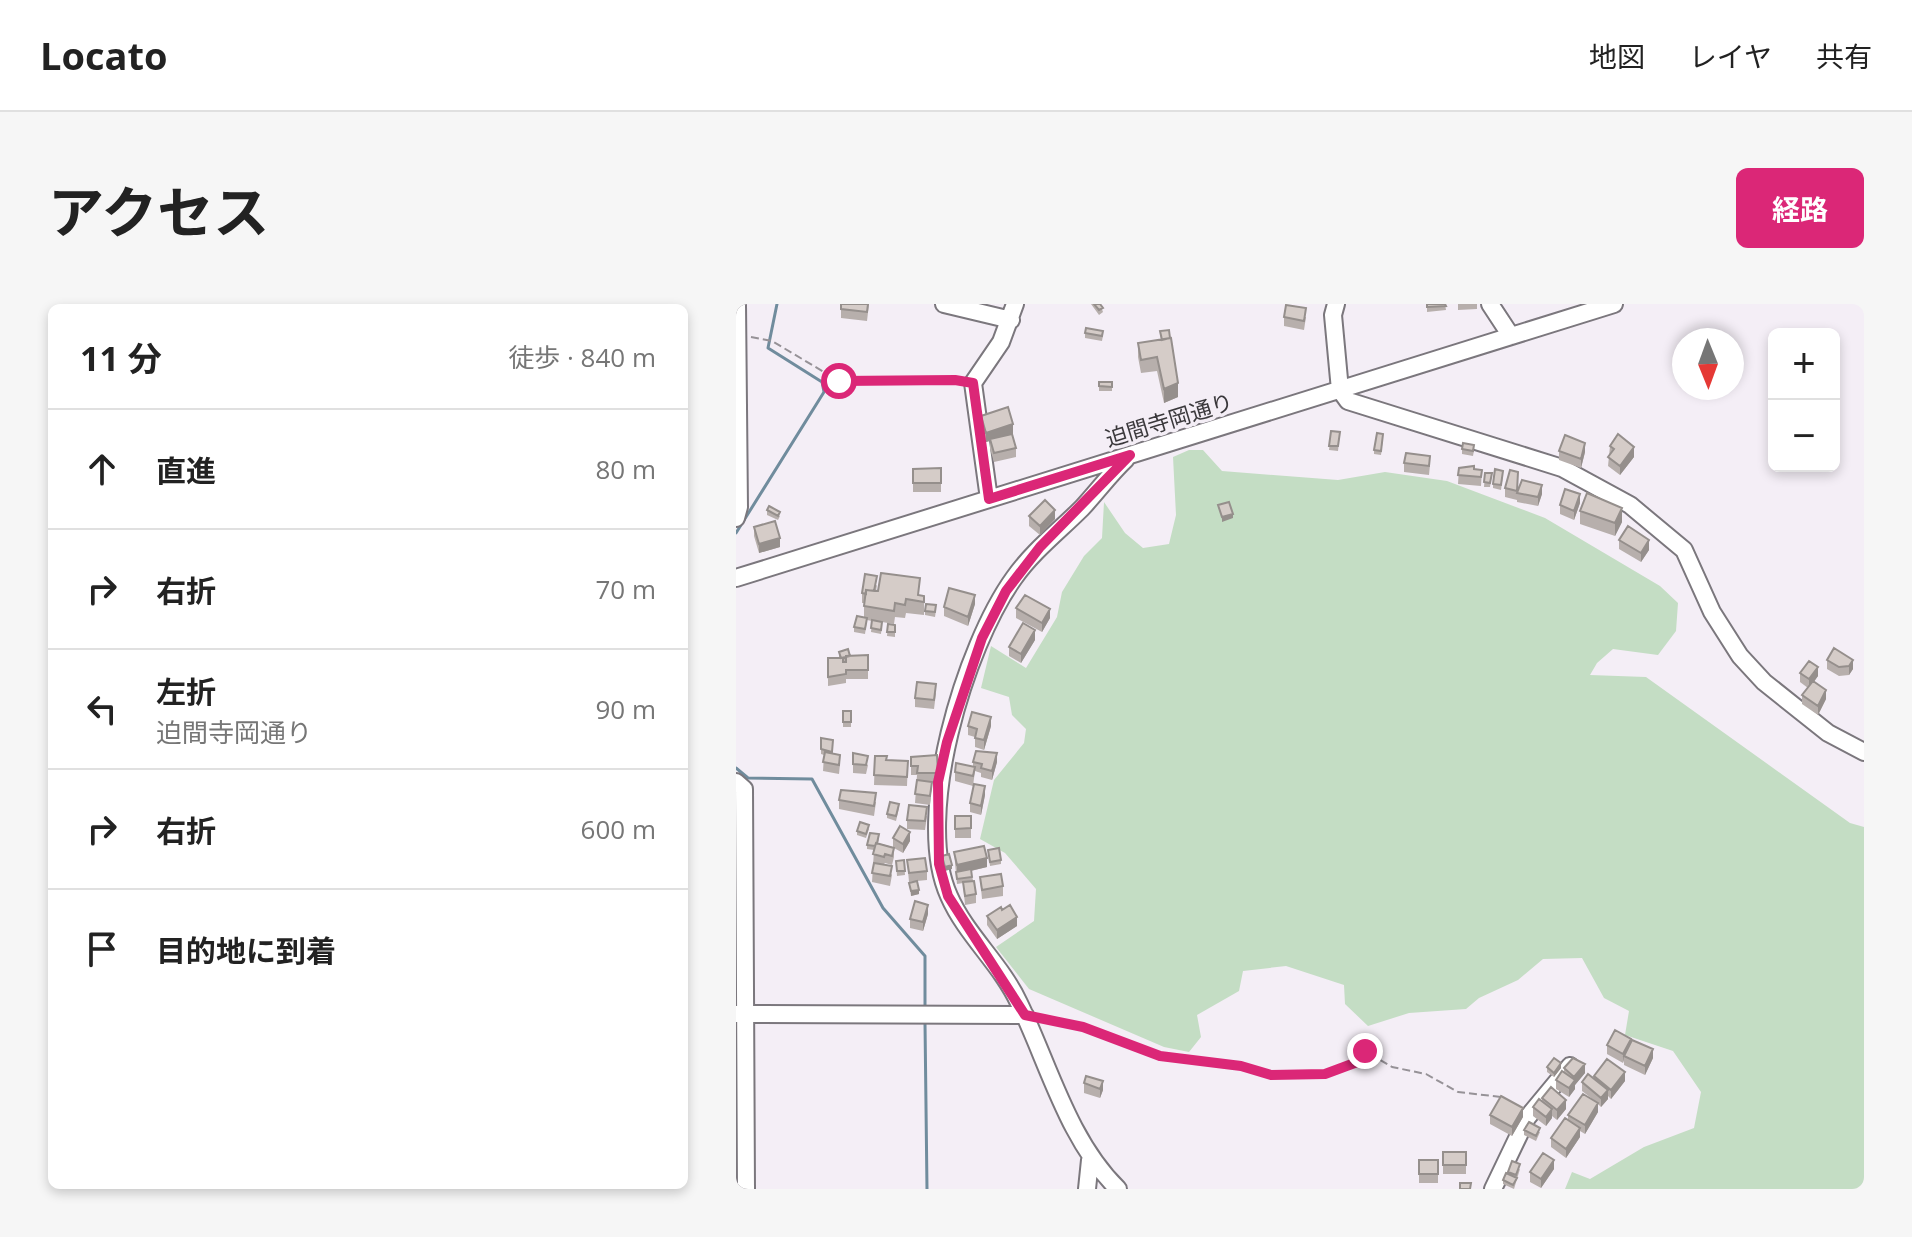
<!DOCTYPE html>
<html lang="ja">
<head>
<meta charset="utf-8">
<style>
	:root { --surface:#fff; --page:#f6f6f6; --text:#222; --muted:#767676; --line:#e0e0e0; --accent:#db2777 }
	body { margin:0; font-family:"Open Sans","Noto Sans JP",sans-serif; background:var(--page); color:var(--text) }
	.controls { position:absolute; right:24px; top:24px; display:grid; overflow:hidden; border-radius:12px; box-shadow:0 4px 12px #0003 }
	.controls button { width:72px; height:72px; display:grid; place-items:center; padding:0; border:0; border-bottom:2px solid var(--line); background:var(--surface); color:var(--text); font:40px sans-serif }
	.compass { position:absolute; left:936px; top:24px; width:72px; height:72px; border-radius:50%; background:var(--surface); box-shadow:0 4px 12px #0003; rotate:179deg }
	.stop { position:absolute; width:24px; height:24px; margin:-18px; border:6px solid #db2777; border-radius:50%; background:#fff }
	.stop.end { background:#db2777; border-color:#fff; box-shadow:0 2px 8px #0008 }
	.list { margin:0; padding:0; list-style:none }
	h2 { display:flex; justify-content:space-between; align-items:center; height:104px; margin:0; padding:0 32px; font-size:34px }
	h2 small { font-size:26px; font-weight:400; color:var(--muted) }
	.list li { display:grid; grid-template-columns:52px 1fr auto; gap:24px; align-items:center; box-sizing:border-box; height:120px; padding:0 32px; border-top:2px solid var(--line) }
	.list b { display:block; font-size:30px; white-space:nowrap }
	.list p { margin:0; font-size:26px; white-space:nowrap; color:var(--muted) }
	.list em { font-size:26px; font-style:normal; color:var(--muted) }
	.icon { flex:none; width:44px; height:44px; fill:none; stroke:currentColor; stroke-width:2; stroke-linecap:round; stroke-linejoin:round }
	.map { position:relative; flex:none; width:1128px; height:885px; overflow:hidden; border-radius:12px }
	header { display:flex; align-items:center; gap:48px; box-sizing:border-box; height:112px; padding:0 40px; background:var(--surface); border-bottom:2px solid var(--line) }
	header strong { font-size:38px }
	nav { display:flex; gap:44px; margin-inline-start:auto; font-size:28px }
	.intro { display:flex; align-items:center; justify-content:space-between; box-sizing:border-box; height:192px; padding:0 48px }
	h1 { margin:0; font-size:56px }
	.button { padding:20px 36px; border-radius:12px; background:var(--accent); color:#fff; font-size:28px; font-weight:700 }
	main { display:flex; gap:48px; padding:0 48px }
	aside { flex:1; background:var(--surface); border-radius:12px; box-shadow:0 4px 12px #0003 }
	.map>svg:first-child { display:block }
</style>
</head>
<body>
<header>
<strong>Locato</strong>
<nav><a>地図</a><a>レイヤ</a><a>共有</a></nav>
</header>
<div class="intro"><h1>アクセス</h1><a class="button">経路</a></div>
<main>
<aside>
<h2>11 分<small>徒歩 · 840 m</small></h2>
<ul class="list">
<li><svg class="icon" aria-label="ahead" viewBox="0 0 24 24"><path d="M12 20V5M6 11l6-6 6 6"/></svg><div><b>直進</b></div><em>80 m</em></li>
<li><svg class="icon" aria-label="right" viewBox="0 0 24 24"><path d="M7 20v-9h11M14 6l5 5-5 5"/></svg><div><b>右折</b></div><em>70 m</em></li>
<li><svg class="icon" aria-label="left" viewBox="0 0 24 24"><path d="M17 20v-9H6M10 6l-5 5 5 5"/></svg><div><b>左折</b><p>迫間寺岡通り</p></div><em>90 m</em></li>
<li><svg class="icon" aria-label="right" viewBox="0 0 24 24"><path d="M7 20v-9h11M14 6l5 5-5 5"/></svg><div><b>右折</b></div><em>600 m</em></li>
<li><svg class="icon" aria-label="arrive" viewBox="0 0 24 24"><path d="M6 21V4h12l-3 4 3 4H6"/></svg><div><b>目的地に到着</b></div></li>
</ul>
</aside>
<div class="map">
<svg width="1128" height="885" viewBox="0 0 1128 885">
	<rect width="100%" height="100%" fill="#f4eef6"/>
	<path fill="#c4ddc4" d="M453 146H467L486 167 602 176 649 168 711 177 809 214 924 282 942 299 940 327 922 351 877 345 861 359 854 371 910 373 1114 519 1128 523V885H829L836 868 854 875 908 843 958 824 965 788 937 747 889 731 893 707 868 694 846 654 807 655 782 676 743 694 730 705 673 709 632 722 609 700 608 681 550 662 507 667 503 687 461 711 465 733 453 748 428 743 293 685 260 643 298 617 300 585 269 549 244 535 258 476 288 439 290 425 276 411 273 393 245 384 255 342 290 364 321 313 326 288 348 252 366 234 368 198 389 229 407 244 433 240 440 211 437 153Z"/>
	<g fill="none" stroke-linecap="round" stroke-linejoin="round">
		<path stroke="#708c9d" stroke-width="3" d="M0 229 88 88 86 78 32 44 41 0
			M0 464 12 474 76 475 147 604 189 652V701
			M189 719 191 885"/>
		<g stroke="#7b777d" stroke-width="20">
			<path id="minor" d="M208 0 275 16
				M600 0 597 11 604 86 612 97 826 164 894 201 948 246 976 308 1004 352 1028 378 1092 429 1128 448
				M754 0 775 32
				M253 195 237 79 265 38 279 0
				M0 214 3 203 1 0
				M0 274 878 0
				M0 478 8 485 10 885
				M0 710 289 711
				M351 885 354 856
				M382 885C332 836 313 761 283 699 265 660 230 631 213 592 177 513 229 342 278 274 297 247 323 227 346 204 361 188 374 170 390 155
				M757 885 791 814 834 762"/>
		</g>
		<path stroke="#969297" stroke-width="2" stroke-dasharray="8 4" stroke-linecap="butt" d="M15 33 36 37 103 77H224
			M304 712 347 723 424 752 505 762 535 771 589 770 624 757 629 747 656 763 690 770 722 788 765 793"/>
		<use href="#minor" stroke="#fff" stroke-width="16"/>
	</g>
	<path fill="#b7afac" d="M133 0 131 17 105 14V5Z
		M355 0H364L367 8 363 11Z
		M691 0H709L710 6 691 8Z
		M722 0H741V5L722 6Z
		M548 13H570L568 26 548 22Z
		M424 27 442 93 428 99 421 67 405 69 402 53V39L425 36Z
		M349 29 367 31 366 37 349 34Z
		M363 78H376V87H363Z
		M245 112 277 130 269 132 280 144V153L258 158 254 145V137L250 138 245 121Z
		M595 127 604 128 602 147 593 146Z
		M647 134 645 151 638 150V146Z
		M874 142 898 153 884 171 872 162Z
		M726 145 738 146 737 152 726 150Z
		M823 147 849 148 845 164 823 156Z
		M668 159 694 161 693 171 668 168Z
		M205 164V188H177V165Z
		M723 164 746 166 745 182 722 180Z
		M749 169H756L754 183H748Z
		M767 171 765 186 757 184V180Z
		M782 177 781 196 769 193V184Z
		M781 189 806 190 802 202 781 198Z
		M844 199 838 216 824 210V201Z
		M31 206 44 212 42 216 31 211Z
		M844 207 886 218 879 232 844 220Z
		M293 212 319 215 304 231 293 222Z
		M18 223 44 243 23 249 18 232Z
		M883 236 913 246 905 258 883 245Z
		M141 281 140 287 188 292V311L170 309 169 314 159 313 158 320 146 318 145 330 135 328 136 317 131 316 129 330 118 328V323L128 313V299H126V289Z
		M239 300 232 322 208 312V303Z
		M280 304 314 314 306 328 280 314Z
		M200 306 199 313 189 311V307Z
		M152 320 159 321V333L151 332Z
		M299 336 285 359 273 352V343Z
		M103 348 114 352 132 351V375H110V379L92 382V354H103Z
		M1091 356H1117V365L1113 371 1103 372 1091 365Z
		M1064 369 1082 372 1078 377 1090 395 1082 411 1066 400V391L1072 384 1064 378Z
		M200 389 198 405 179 403V394Z
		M107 407H115V423H107Z
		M232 422H255L248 446 239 443V433L232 431Z
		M85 434 97 436 96 450 104 460 103 470 87 467 88 451 85 450Z
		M117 449 132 461 130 470 117 469Z
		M201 451 202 478H196L194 501 179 499 181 471H175V453Z
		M139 452 150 456 172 457 171 482 138 481Z
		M237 458H261L256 476 245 473V469L239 467 237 482 219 477V468L237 462Z
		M249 491 245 511 234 508V499Z
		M103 496 140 498 138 512 103 505Z
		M163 504 160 517 151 514V510Z
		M191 512 189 526 171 525V516Z
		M219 512H235V534H219Z
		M133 525 130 534 121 531V527Z
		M157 534 174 537 167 549 158 544V553L156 561 149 559 148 560 156 571 154 582 136 578 138 546 131 545V541L143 535 142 539 157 543Z
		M252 546 265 556V560L254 562Z
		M218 548 251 563 235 567 240 590V599L229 601 227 579 221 580Z
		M168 556 169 571 161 572 160 557Z
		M171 556 191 567V576L181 577 183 590 175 592 173 579 180 577 173 578Z
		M244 573 267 582V592L246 595Z
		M266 606 281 622 261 635 251 621V612Z
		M192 610 187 627 174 624V615Z
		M895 739 917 754 909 771 888 761V756L887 759 871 750V741Z
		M811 763 825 764 818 773 811 768Z
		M828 764 849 769 839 781V785L833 793 820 785V776L828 769Z
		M858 772 889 777 875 795 872 792V795L865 803 862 800V808L849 830 844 827V833L830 854 815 843V834L832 816V811L859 797 846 787V778L858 774Z
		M348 779 367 786 364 794 348 789Z
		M806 794 830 805 821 816 816 812V814L810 822 797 812V803L806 797Z
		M754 811 787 813 776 832 754 820Z
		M788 826 804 828 800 837 788 831Z
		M707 848H730V870H707Z
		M683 856H702V879H683Z
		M784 865 778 885 767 880V876L772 870V868Z
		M818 865 805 884 794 878V868Z"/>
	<path fill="#958f8c" d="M442 79V93L428 99V85Z
		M277 120V130L250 138V129Z
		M849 139V148L845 164V155Z
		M898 143V153L884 171V162Z
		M806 181V190L802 202V193Z
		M844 190V199L838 216V207Z
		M886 204V218L879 232V219Z
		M319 206V215L304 231V222Z
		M497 210V214L486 218V213Z
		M44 234V243L23 249V240Z
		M913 236V246L905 258V249Z
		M239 291V300L232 322V313Z
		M314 305V314L306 328V319Z
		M299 326V336L285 359V350Z
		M1117 356V365L1113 371V362Z
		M1082 363V372L1073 385V375Z
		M1090 386V395L1082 411V402Z
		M255 413V422L248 446V436Z
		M261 449V458L256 476V467Z
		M249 482V491L245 511V502Z
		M174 528V537L167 549V540Z
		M251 554V563L221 570V561Z
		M216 561V565L209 567V563Z
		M183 586V590L175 592V587Z
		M192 601V610L187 627V618Z
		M281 613V622L261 635V626Z
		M895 735V744L888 752 887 759V750Z
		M917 745V754L909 771V762Z
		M825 759V764L818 773V769Z
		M849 760V769L839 781V785L833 793V784L838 776V773Z
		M889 768V777L875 795V786Z
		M367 777V786L364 794V785Z
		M872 786V795L865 803V794Z
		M830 796V805L821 816V806Z
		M862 799V808L849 830V821Z
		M787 804V813L776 832V823Z
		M816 805V814L810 822V813Z
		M844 824V833L830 854V845Z
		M818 856V865L805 884V875Z"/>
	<path fill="#d5ccc8" stroke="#958f8c" stroke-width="2" d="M105 0H132L131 8 105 5Z
		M358 0H364L367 4 363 6Z
		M691 0H709L710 2 691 3Z
		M550 1 570 4 568 17 548 13Z
		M350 24 367 27 366 32 349 29Z
		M433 26 434 34 426 36 424 27Z
		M435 34 442 79 428 85 421 53 405 56 402 39Z
		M363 78H376V83L363 82Z
		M272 103 277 120 250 129 245 112Z
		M595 127 604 128 602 142H593Z
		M641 129 647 130 645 147 638 146Z
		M276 130 280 144 258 149 254 135Z
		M882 130 898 143 884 162 872 153 878 145 874 142Z
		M829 131 849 139 845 155 823 147Z
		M727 139 738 141 737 147 726 145Z
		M670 149 694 152 693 162 668 159Z
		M738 162V165L746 166 745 173 722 171 723 164Z
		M205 164V179H177V165Z
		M759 165 767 167 765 181 757 180Z
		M774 166 782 168 781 187 769 184Z
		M749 169H756L754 179 748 178Z
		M786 176 806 181 802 193 781 189Z
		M829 185 844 190 838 207 824 201Z
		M851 189 886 204 879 219 844 207Z
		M309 196 319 206 304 222 293 212Z
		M493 198 497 210 486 213 482 201Z
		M33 202 44 208 42 212 31 206Z
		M39 217 44 234 23 240 18 223Z
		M892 222 913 236 905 249 883 236Z
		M145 269 184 274 182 291 188 292V298L170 295 169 301 159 299 158 307 128 302 130 286 142 287Z
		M129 270 141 272 138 287 130 286V290L126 289Z
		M213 284 239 291 232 313 208 303Z
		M289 291 314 305 306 319 280 304Z
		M190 300 200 301 199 308 189 307Z
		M121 312 131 314 129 325 118 323Z
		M136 316 146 318 145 326 135 324Z
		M287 319 299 326 285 350 273 343Z
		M152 320 159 321V328H151Z
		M1098 344 1117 356 1113 362 1103 363 1091 356Z
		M112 345 114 352 105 354 103 348Z
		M132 351V366H110V370L92 373V354H107V358H110V352Z
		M1073 357 1082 363 1073 375 1064 369Z
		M1077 377 1090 386 1082 402 1066 391Z
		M181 378 200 380 198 396 179 394Z
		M107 407H115V418H107Z
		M236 408 255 413 248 436 239 434 241 425 232 422Z
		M85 434 97 436 96 448 85 445Z
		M240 447 261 449 256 467 245 464 246 460 237 458Z
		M89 448 104 451 103 461 87 458Z
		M117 449 132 452 130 461 117 460Z
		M201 451 202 469H181L182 462H175V453Z
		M139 452H151L150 456 172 457 171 473 138 471Z
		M220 459 239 463 237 472 219 468Z
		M181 476 196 478 194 492 179 490Z
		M238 480 249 482 245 502 234 499Z
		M105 486 140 489 138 502 103 496Z
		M154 498 163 500 160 512 151 510Z
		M173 501 191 503 189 517 171 516Z
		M219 512H235V524L219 525Z
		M124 518 133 521 130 530 121 527Z
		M164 522 174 528 167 540 157 534Z
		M134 529 143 530 141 539H140L139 542 131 541Z
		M140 539 158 544 156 552 149 550 148 553 137 550Z
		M248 542 251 554 221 561 218 548Z
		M263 544 265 556 254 558 252 546Z
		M213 550 216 561 209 563 206 552Z
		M189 554 191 567 173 569 171 556Z
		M168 556 169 567H161L160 557Z
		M138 559 156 562 154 572 136 569Z
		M235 565 236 573 221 575 220 568Z
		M265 570 267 582 246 586 244 573Z
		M181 577 183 586 175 587 173 579Z
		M238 577 240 590 229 592 227 578Z
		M179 597 192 601 187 618 174 615Z
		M274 601 281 613 261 626 251 612 265 603 266 606Z
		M879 726 895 735 887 750 871 741Z
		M896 736 917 745 909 762 888 752Z
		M818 754 825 759 818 769 811 763Z
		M837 754 849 760 838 773 828 764Z
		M871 755 889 768 875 786 858 772Z
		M826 767 839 776 833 784 820 776Z
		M852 770 872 786 865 794 846 778Z
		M350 772 367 777 364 785 348 779Z
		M815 783 830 796 821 806 806 794Z
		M847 790 862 799 849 821 832 811Z
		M765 792 787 804 776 823 754 811Z
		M803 795 816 805 810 813 797 803Z
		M829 814 844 824 830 845 815 834Z
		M793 818 804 824 800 832 788 826Z
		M707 848H730V861H707Z
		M807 849 818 856 805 875 794 868Z
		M683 856H702V870H683Z
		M776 857 784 860 780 871 772 868Z
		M770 869 781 874 777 881 767 876Z
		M724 879H735L734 885H724Z"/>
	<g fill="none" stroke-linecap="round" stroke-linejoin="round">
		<path stroke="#db2777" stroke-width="10" d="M103 77 219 76 237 79 253 195 394 151 304 243 270 287 246 334 211 438 202 478 203 560 212 592 289 711 347 723 424 752 505 762 535 771 589 770 624 757 629 747"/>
	</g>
	<g text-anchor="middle" stroke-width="7" stroke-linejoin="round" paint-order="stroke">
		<g font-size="22" fill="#3a383b" stroke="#f4eef6">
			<text transform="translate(433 116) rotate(-17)" y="8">迫間寺岡通り</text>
		</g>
	</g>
</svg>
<div class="controls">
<button>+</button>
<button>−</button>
</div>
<svg class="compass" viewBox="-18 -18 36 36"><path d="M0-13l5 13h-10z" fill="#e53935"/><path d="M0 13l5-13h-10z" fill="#767676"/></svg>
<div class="stop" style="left:103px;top:77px"></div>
<div class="stop end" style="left:629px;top:747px"></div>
</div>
</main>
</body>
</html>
